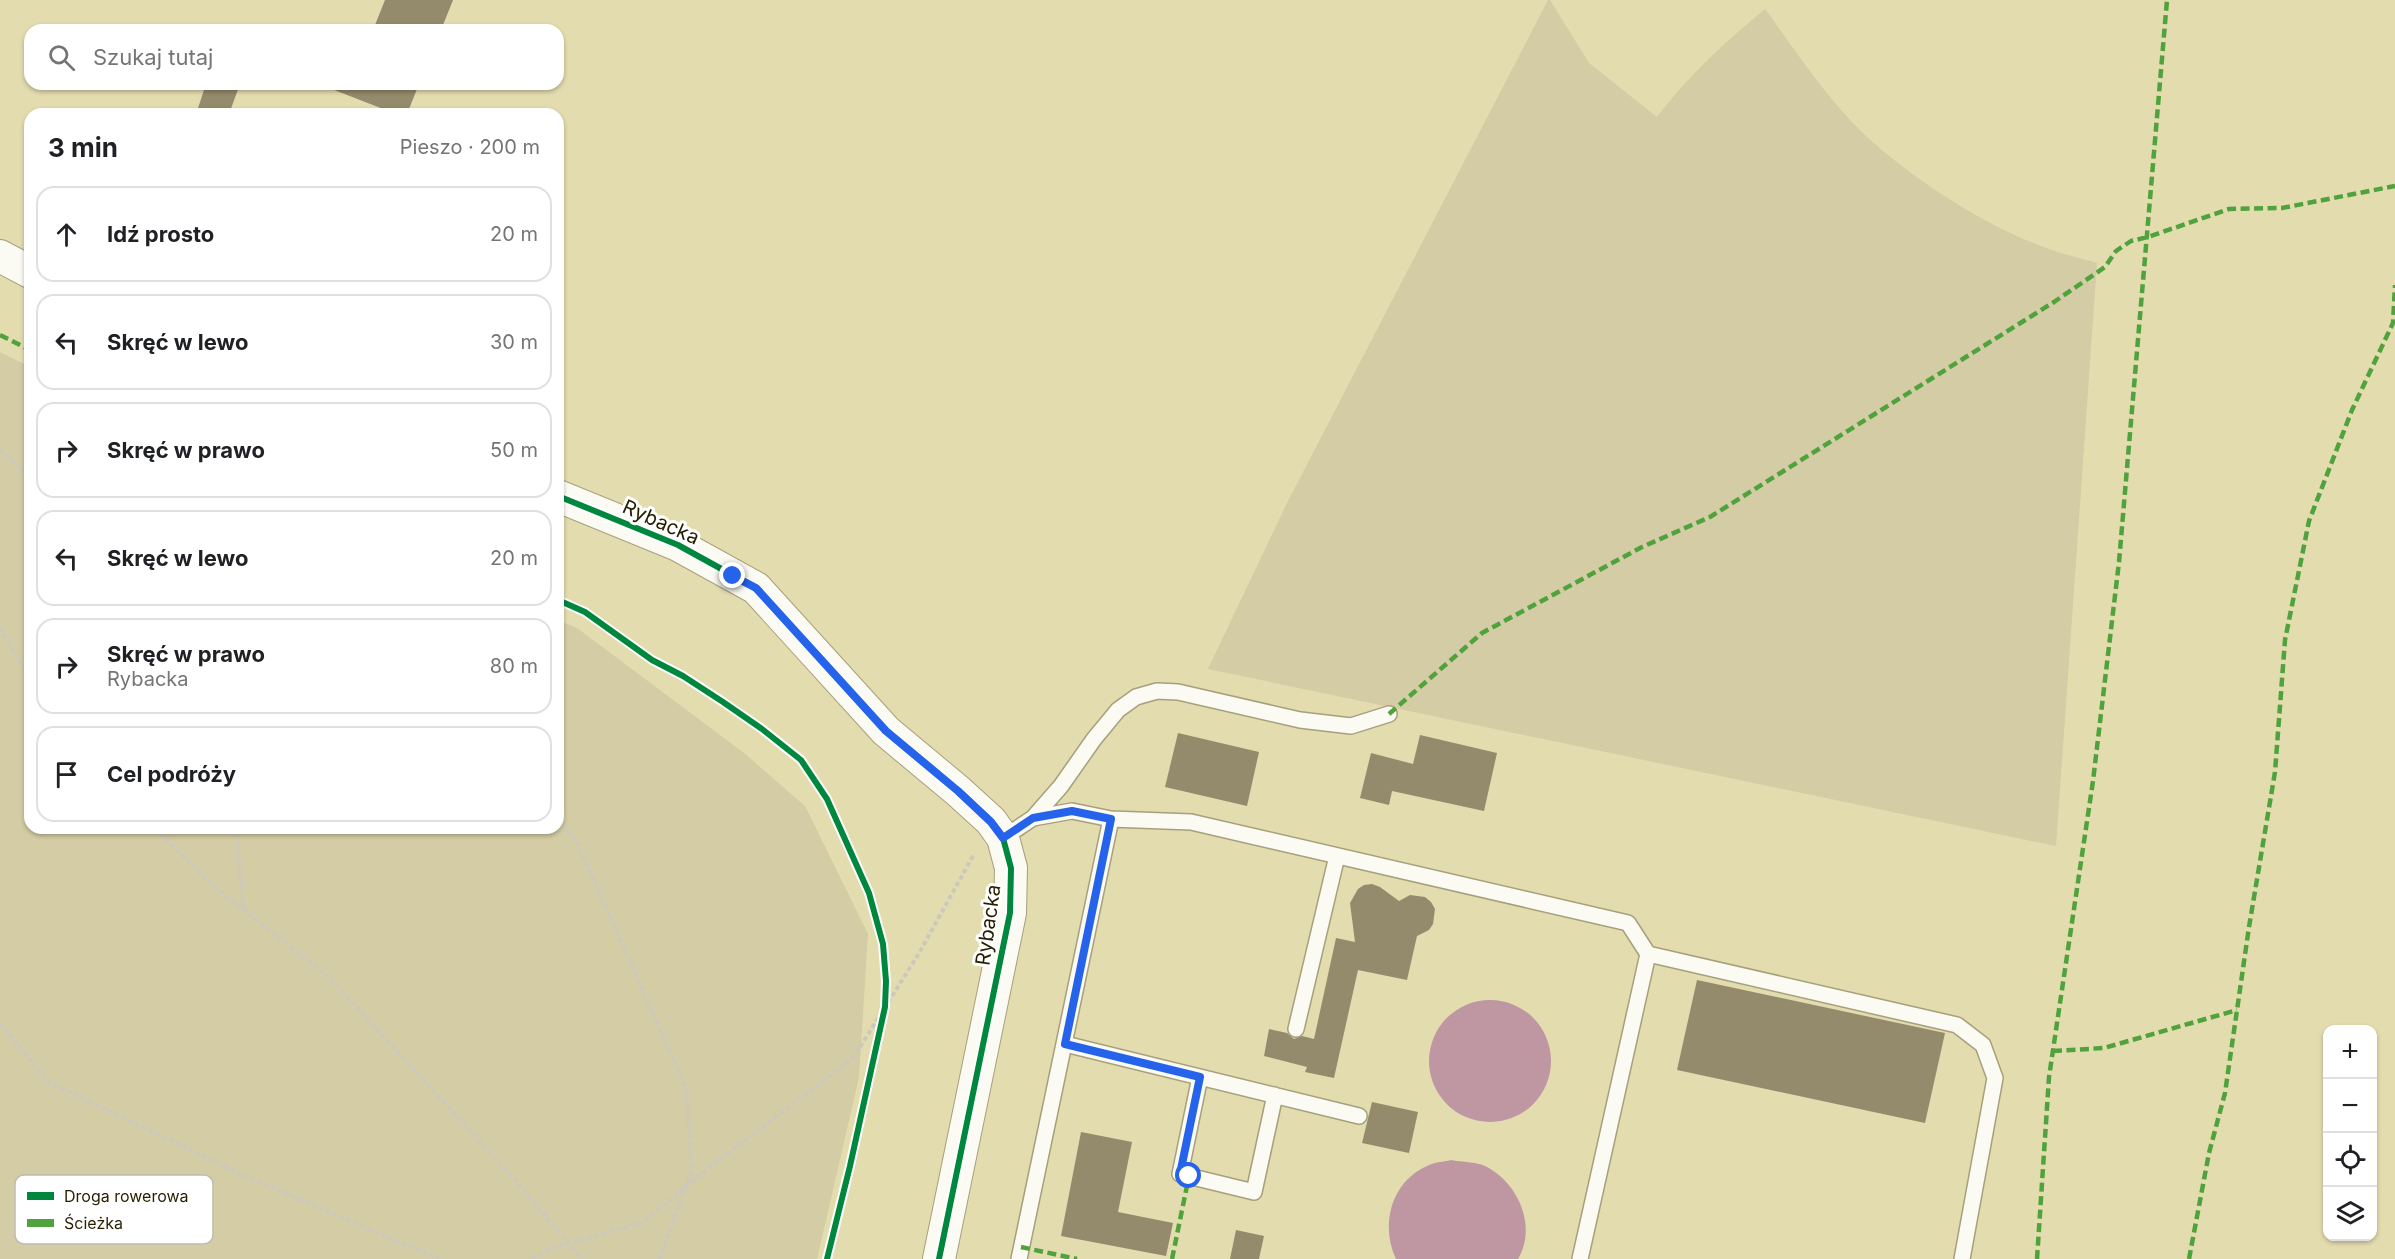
<!DOCTYPE html>
<html lang="pl">
<head>
<meta charset="utf-8">
<style>
	:root { --surface:#fff; --page:#f6f6f6; --text:#202124; --muted:#757577; --line:#e0e0e0 }
	body { margin:0; font-family:Inter,sans-serif; background:var(--page); color:var(--text) }
	.controls { position:absolute; right:18px; bottom:18px; display:grid; overflow:hidden; border-radius:12px; box-shadow:0 2px 4px #0004 }
	.controls button { width:54px; height:54px; display:grid; place-items:center; padding:0; border:0; border-bottom:2px solid var(--line); background:var(--surface); color:var(--text); font:30px sans-serif }
	.stop { position:absolute; width:18px; height:18px; margin:-14px; border:4px solid #2563eb; border-radius:50%; background:#fff }
	.stop.end { background:#2563eb; border-color:#fff; box-shadow:0 2px 6px #0008 }
	.list { margin:0; padding:0; list-style:none }
	h2 { display:flex; justify-content:space-between; align-items:center; height:78px; margin:0; padding:0 24px; font-size:26px }
	h2 small { font-size:20px; font-weight:400; color:var(--muted) }
	.list li { display:grid; grid-template-columns:39px 1fr auto; gap:18px; align-items:center; box-sizing:border-box; height:96px; margin:0 12px 12px; padding:0 12px; border:2px solid var(--line); border-radius:18px }
	.list b { display:block; font-size:22px; white-space:nowrap }
	.list p { margin:0; font-size:20px; white-space:nowrap; color:var(--muted) }
	.list em { font-size:20px; font-style:normal; color:var(--muted) }
	.icon { flex:none; width:33px; height:33px; fill:none; stroke:currentColor; stroke-width:2; stroke-linecap:round; stroke-linejoin:round }
	.map { position:relative; flex:none; width:2395px; height:1259px; overflow:hidden }
	.search { position:absolute; background:var(--surface); box-shadow:0 2px 4px #0004; left:24px; top:24px; width:540px; height:66px; display:flex; align-items:center; gap:15px; box-sizing:border-box; padding:0 21px; border-radius:18px; color:var(--muted); font-size:22px }
	.panel { position:absolute; background:var(--surface); box-shadow:0 2px 4px #0004; left:24px; top:108px; width:540px; height:726px; border-radius:18px }
	.map>svg:first-child { display:block }
</style>
</head>
<body>
<div class="map">
<svg width="2395" height="1259" viewBox="0 0 2395 1259">
	<rect width="100%" height="100%" fill="#e3dcaf"/>
	<path fill="#d3cca4" d="M1548 0H1550L1589 63 1657 117C1688 76 1725 42 1765 9 1796 51 1826 98 1864 134 1912 179 1986 227 2049 249 2064 255 2081 258 2097 263L2056 846 1208 669 1287 503Z
		M0 352 30 367V828H558V620L577 628 744 753 805 806 868 934 859 1077 817 1259H0Z"/>
	<path fill="#be97a2" d="M1429 1061a61 61 0 1 1 122 0a61 61 0 1 1-122 0Z
		M1451 1160C1462 1162 1478 1162 1487 1167 1519 1184 1537 1227 1518 1259H1396C1380 1225 1391 1182 1427 1166 1434 1162 1443 1162 1451 1160Z"/>
	<path fill="#938b6b" d="M385 0H453L441 30H373Z
		M206 84H240L229 114H196Z
		M325 84H419L407 114H396L324 86Z
		M1178 733 1259 752 1247 806 1165 787Z
		M1420 735 1497 753 1484 811 1392 791 1389 805 1360 798 1371 753 1413 764Z
		M1372 884 1380 887 1399 901 1410 895 1425 897 1431 902 1435 909 1433 924 1429 930 1417 936 1407 980 1358 970 1334 1078 1305 1072 1307 1067 1264 1056 1269 1029 1287 1033 1294 1039 1302 1036 1314 1039 1336 938 1355 942 1350 903 1358 889 1364 885Z
		M1697 980 1945 1033 1925 1123 1677 1070Z
		M1372 1102 1418 1112 1409 1153 1362 1143Z
		M1081 1132 1132 1142 1118 1212 1173 1223 1166 1256 1061 1236Z
		M1236 1230 1264 1236 1259 1259H1230Z"/>
	<g fill="none" stroke-linecap="round" stroke-linejoin="round">
		<g stroke="#a6a07c" stroke-width="18">
			<path id="lane" d="M1033 818 1061 786 1094 739 1118 710 1136 697 1157 691 1178 692 1300 720 1351 726 1389 714
				M1111 819 1191 822 1628 923 1648 954 1580 1259
				M1003 838 1033 818 1072 811 1111 819 1019 1259
				M1648 954 1957 1025 1983 1045 1995 1078 1962 1259
				M1296 1029 1337 856
				M1065 1044 1359 1116
				M1200 1077 1180 1174 1254 1192 1275 1095"/>
		</g>
		<g stroke="#a6a07c" stroke-width="34">
			<path id="street" d="M0 256 30 272
				M558 496 678 545 756 588 886 731 958 791 991 821 1003 838 1011 868 1010 913 939 1259"/>
		</g>
		<path stroke="#ccc9bc" stroke-width="4" stroke-dasharray="4.5 3" stroke-linecap="butt" d="M0 450 30 476
			M0 628 30 679
			M558 819 577 842 686 1088 692 1170 659 1259
			M155 828 211 884 329 977 507 1171 582 1259
			M236 828 244 910
			M0 1023 48 1082 241 1174 439 1259
			M532 1259 553 1247 642 1223 706 1170 853 1058 918 955 974 854"/>
		<use href="#lane" stroke="#fbfaf3" stroke-width="15"/>
		<use href="#street" stroke="#fbfaf3" stroke-width="32"/>
		<path stroke="#50a23c" stroke-width="4.5" stroke-dasharray="9 4.5" stroke-linecap="butt" d="M0 335 30 350
			M1389 714 1482 633 1642 547 1710 517 2054 302 2105 267 2116 251 2131 241 2148 237 2229 209 2282 208 2395 186
			M2053 1051 2104 1048 2237 1010
			M1021 1247 1077 1259
			M1172 1259 1189 1176
			M2037 1259 2049 1077 2093 781 2119 562 2167 0
			M2189 1259 2209 1153 2225 1093 2249 927 2275 772 2285 640 2309 521 2352 410 2393 323 2395 285"/>
		<g stroke="#fff" stroke-width="10">
			<path id="cycleway" d="M558 496 678 545 756 588 886 731 958 791 991 821 1003 838 1011 868 1010 913 939 1259
				M558 600 585 612 652 660 683 676 723 702 762 729 801 760 827 799 869 893 883 944 886 981 885 1007 850 1166 827 1259"/>
		</g>
		<use href="#cycleway" stroke="#00873e" stroke-width="6"/>
	</g>
	<g fill="none" stroke-linecap="round" stroke-linejoin="round">
		<path stroke="#2563eb" stroke-width="8" d="M733 576 756 588 886 731 958 791 991 822 1003 838 1033 818 1072 811 1111 819 1065 1044 1200 1077 1180 1174 1189 1176"/>
	</g>
	<g text-anchor="middle" stroke-width="6" stroke-linejoin="round" paint-order="stroke">
		<g font-size="20" fill="#251f00" stroke="#fff">
			<text transform="translate(661 522) rotate(24)" y="7">Rybacka</text>
			<text transform="translate(988 925) rotate(-82)" y="7">Rybacka</text>
		</g>
	</g>
	<rect x="15" y="1175" width="198" height="69" rx="9" fill="#fff" stroke="#bebcb2" stroke-width="1.5"/>
	<rect x="27" y="1192" width="27" height="8" fill="#00873e"/>
	<rect x="27" y="1219" width="27" height="8" fill="#50a23c"/>
	<g font-size="16" fill="#251f00">
		<text x="64" y="1202">Droga rowerowa</text>
		<text x="64" y="1229">Ścieżka</text>
	</g>
</svg>
<div class="controls">
<button>+</button>
<button>−</button>
<button><svg class="icon" aria-label="locate" viewBox="0 0 24 24"><circle cx="12" cy="12" r="6"/><path d="M12 2v4M12 18v4M2 12h4M18 12h4"/></svg></button>
<button><svg class="icon" aria-label="layers" viewBox="0 0 24 24"><path d="M12 4l9 5-9 5-9-5zM3 14l9 5 9-5"/></svg></button>
</div>
<div class="stop" style="left:1189px;top:1176px"></div>
<div class="stop end" style="left:733px;top:576px"></div>
<div class="search"><svg class="icon" aria-label="search" viewBox="0 0 24 24"><circle cx="10" cy="10" r="6"/><path d="M15 15l6 6"/></svg>Szukaj tutaj</div>
<section class="panel">
<h2>3 min<small>Pieszo · 200 m</small></h2>
<ul class="list">
<li><svg class="icon" aria-label="ahead" viewBox="0 0 24 24"><path d="M12 20V5M6 11l6-6 6 6"/></svg><div><b>Idź prosto</b></div><em>20 m</em></li>
<li><svg class="icon" aria-label="left" viewBox="0 0 24 24"><path d="M17 20v-9H6M10 6l-5 5 5 5"/></svg><div><b>Skręć w lewo</b></div><em>30 m</em></li>
<li><svg class="icon" aria-label="right" viewBox="0 0 24 24"><path d="M7 20v-9h11M14 6l5 5-5 5"/></svg><div><b>Skręć w prawo</b></div><em>50 m</em></li>
<li><svg class="icon" aria-label="left" viewBox="0 0 24 24"><path d="M17 20v-9H6M10 6l-5 5 5 5"/></svg><div><b>Skręć w lewo</b></div><em>20 m</em></li>
<li><svg class="icon" aria-label="right" viewBox="0 0 24 24"><path d="M7 20v-9h11M14 6l5 5-5 5"/></svg><div><b>Skręć w prawo</b><p>Rybacka</p></div><em>80 m</em></li>
<li><svg class="icon" aria-label="arrive" viewBox="0 0 24 24"><path d="M6 21V4h12l-3 4 3 4H6"/></svg><div><b>Cel podróży</b></div></li>
</ul>
</section>
</div>
</body>
</html>
